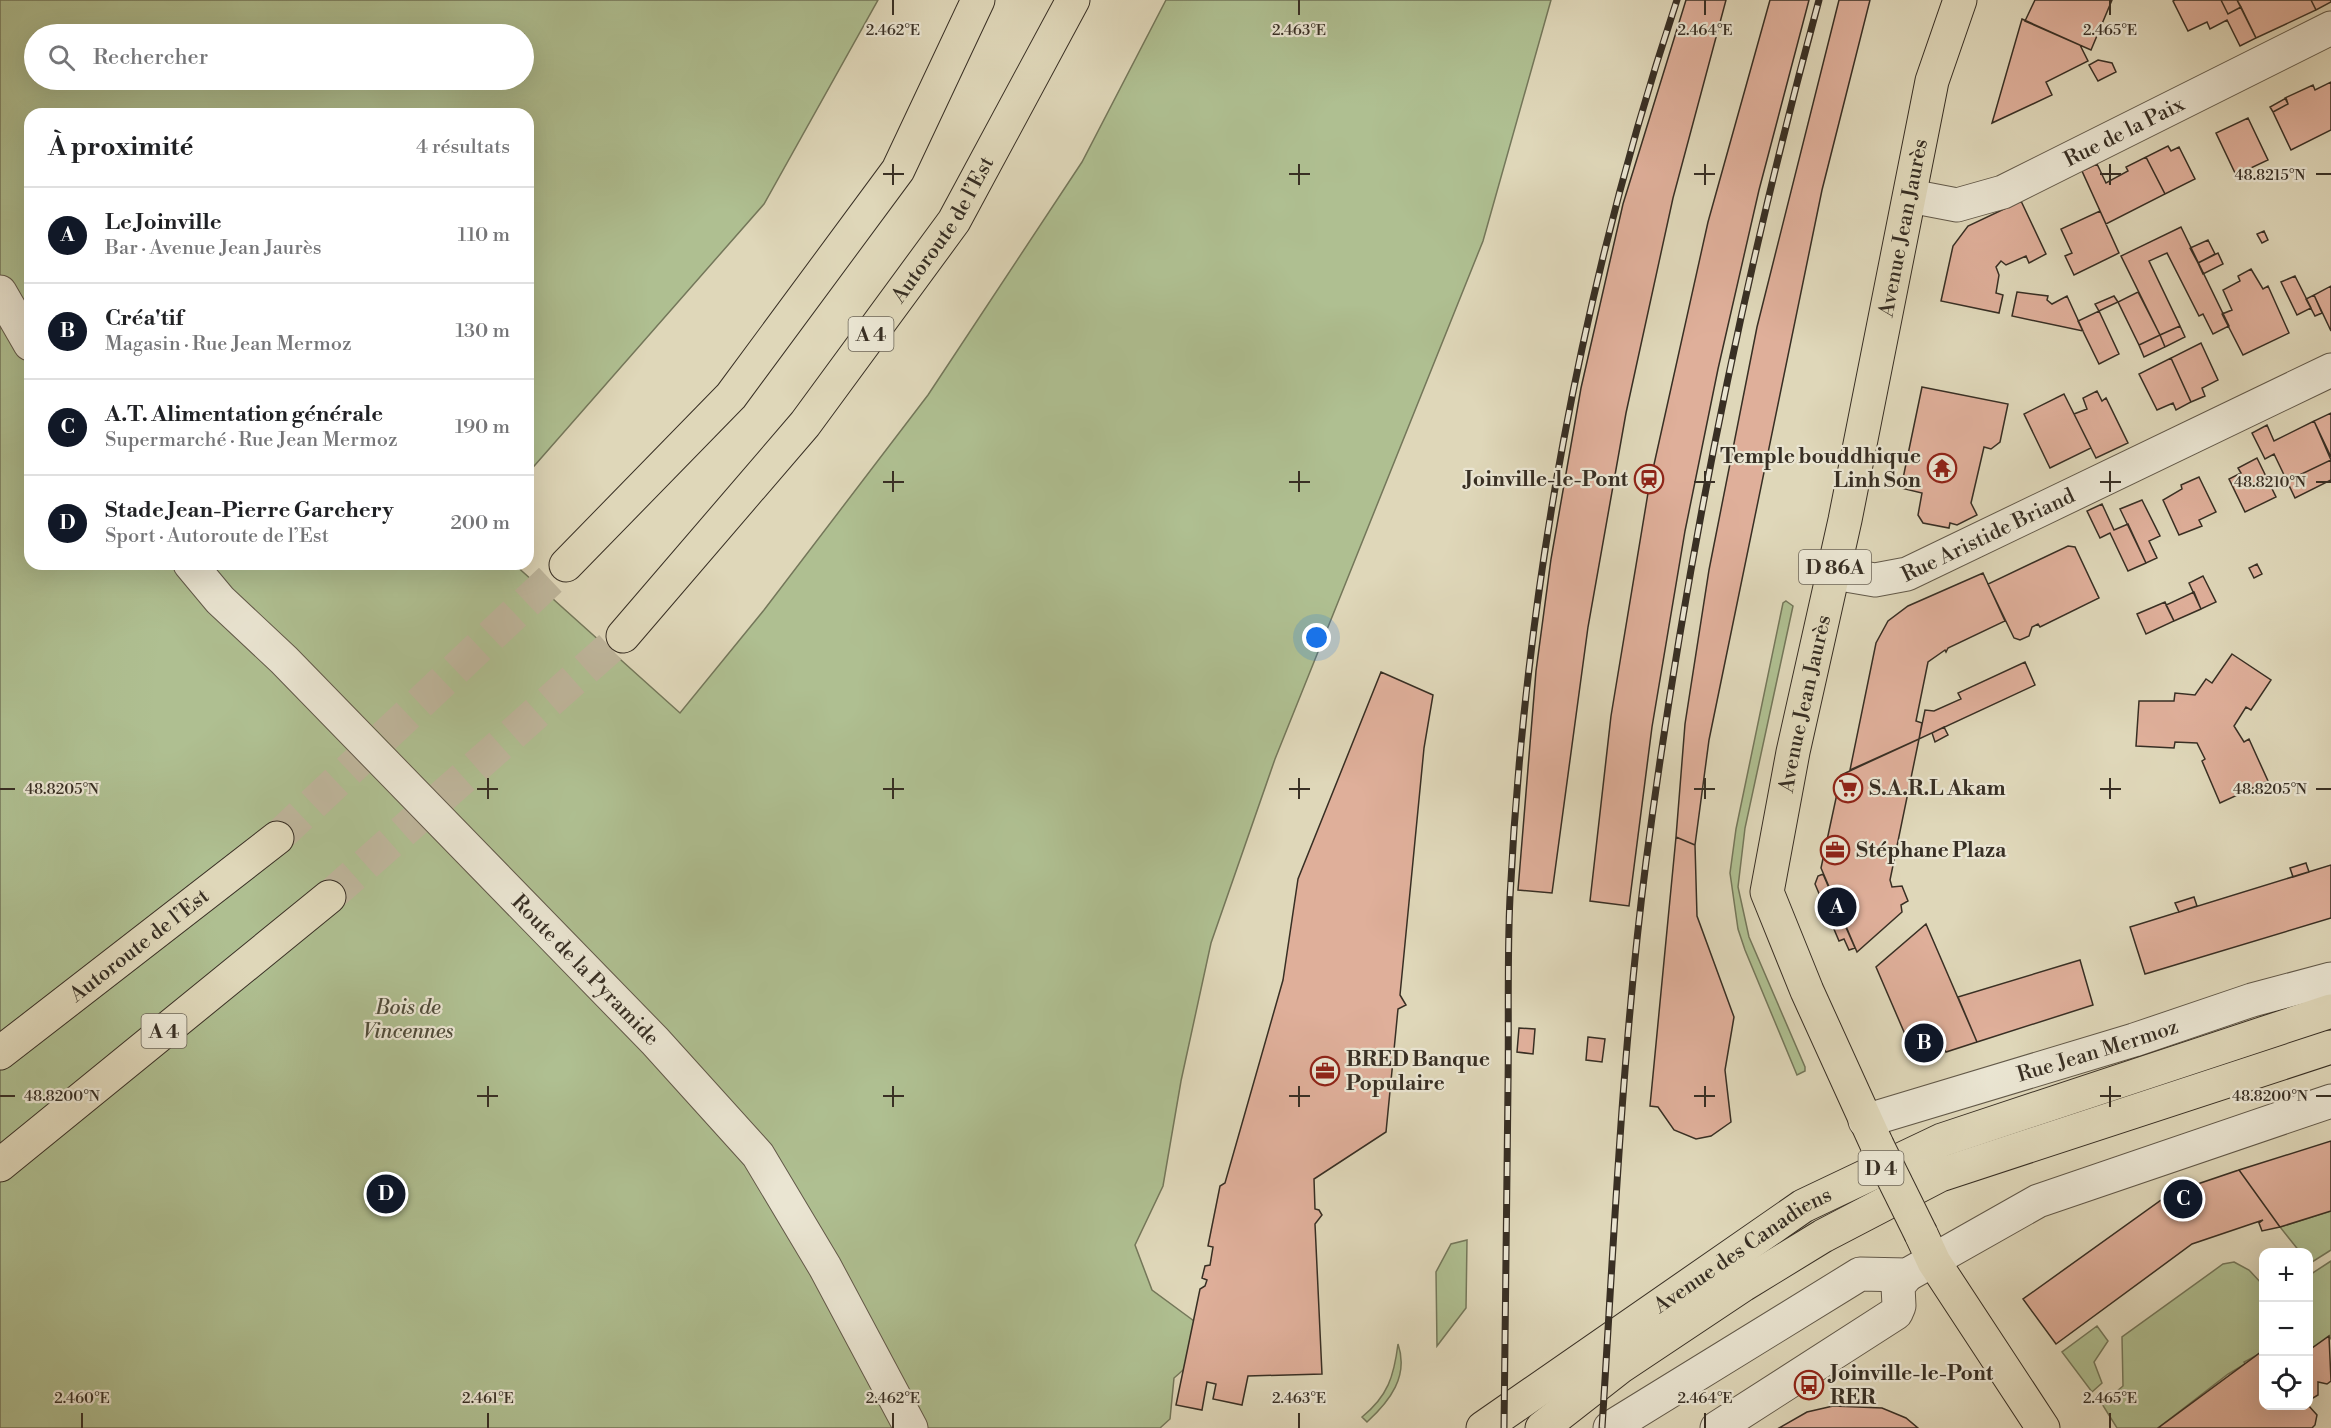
<!DOCTYPE html>
<html lang="fr">
<head>
<meta charset="utf-8">
<style>
	:root { --surface:#fff; --page:#f2f2f2; --text:#202124; --muted:#757577; --line:#e0e0e0; --accent:#111827 }
	body { margin:0; font-family:"Libre Bodoni",serif; background:var(--page); color:var(--text) }
	.controls { position:absolute; right:18px; bottom:18px; display:grid; overflow:hidden; border-radius:12px; box-shadow:0 6px 24px #0002 }
	.controls button { width:54px; height:54px; display:grid; place-items:center; padding:0; border:0; border-bottom:2px solid var(--line); background:var(--surface); color:var(--text); font:30px sans-serif }
	.you { position:absolute; left:1317px; top:638px; width:21px; height:21px; margin:-15px; border:4px solid #fff; border-radius:50%; background:#1a73e8; box-shadow:0 0 0 9px #1a73e833 }
	.badge { display:grid; place-items:center; width:39px; height:39px; border-radius:50%; background:var(--accent); color:#fff; font-size:20px; font-weight:700 }
	.pin { position:absolute; translate:-50% -50%; border:3px solid #fff; box-shadow:0 2px 6px #0006 }
	.list { margin:0; padding:0; list-style:none }
	h2 { display:flex; justify-content:space-between; align-items:center; height:78px; margin:0; padding:0 24px; font-size:26px }
	h2 small { font-size:20px; font-weight:400; color:var(--muted) }
	.list li { display:grid; grid-template-columns:39px 1fr auto; gap:18px; align-items:center; box-sizing:border-box; height:96px; padding:0 24px; border-top:2px solid var(--line) }
	.list b { display:block; font-size:22px; white-space:nowrap }
	.list p { margin:0; font-size:20px; white-space:nowrap; color:var(--muted) }
	.list em { font-size:20px; font-style:normal; color:var(--muted) }
	.icon { flex:none; width:33px; height:33px; fill:none; stroke:currentColor; stroke-width:2; stroke-linecap:round; stroke-linejoin:round }
	.map { position:relative; flex:none; width:2331px; height:1428px; overflow:hidden }
	.search { position:absolute; background:var(--surface); box-shadow:0 6px 24px #0002; left:24px; top:24px; width:510px; height:66px; display:flex; align-items:center; gap:15px; box-sizing:border-box; padding:0 21px; border-radius:33px; color:var(--muted); font-size:22px }
	.panel { position:absolute; background:var(--surface); box-shadow:0 6px 24px #0002; left:24px; top:108px; width:510px; height:462px; border-radius:18px }
	.map>svg:first-child { display:block }
</style>
</head>
<body>
<div class="map">
<svg width="2331" height="1428" viewBox="0 0 2331 1428">
	<rect width="100%" height="100%" fill="#dfd7b9"/>
	<filter id="stains"><feTurbulence type="fractalNoise" baseFrequency=".00333" numOctaves="4"/><feColorMatrix values="0 0 0 0 .2 0 0 0 0 .09 0 0 0 0 .02 0 0 0 .5 -.17"/></filter>
	<radialGradient id="worn" r=".72"><stop offset=".6" stop-color="#630" stop-opacity="0"/><stop offset="1" stop-color="#630" stop-opacity=".3"/></radialGradient>
	<path fill="#afbf91" stroke="#74775a" stroke-width="1.5" fill-rule="evenodd" d="M0 0H878L764 204 528 473V114H30V564H514L680 713 764 610 928 395 1082 162 1166 0H1551L1483 241 1275 759 1211 943 1181 1081 1163 1186 1135 1245 1152 1290 1194 1321 1215 1342 1174 1378 1170 1419 1160 1428H0ZM34 34H524V80H34Z
		M1786 601 1793 606 1745 828 1738 887 1749 937 1805 1067V1071L1797 1075 1745 950 1738 929 1730 873 1736 829 1783 603Z
		M2331 1211V1250L2309 1264 2308 1252H2300L2280 1227Z
		M1467 1240 1466 1308 1437 1346 1436 1272 1451 1244Z
		M2331 1261V1339L2329 1337 2309 1351 2308 1276Z
		M2234 1262 2249 1270 2263 1285V1352L2244 1362 2245 1364 2228 1374 2158 1428H2117L2102 1404 2123 1386 2122 1337 2223 1264Z
		M2097 1326 2108 1341 2094 1362 2102 1383 2092 1392 2062 1352Z
		M1398 1344C1409 1376 1390 1401 1367 1422L1362 1417C1388 1396 1394 1376 1398 1344Z"/>
	<path fill="#dfaf9a" stroke="#382f24" stroke-width="1.5" d="M1686 0H1726L1673 198 1626 413 1588 627 1552 893 1518 890 1536 671 1551 559 1581 388 1623 204Z
		M1770 0H1809L1759 190 1718 369 1685 531 1652 727 1629 906 1590 901 1611 716 1649 487 1708 222Z
		M1839 0H1870L1822 190 1709 740 1695 845 1676 837 1685 724 1709 570 1757 327Z
		M2035 0H2112L2091 50 2025 21Z
		M2175 0H2221L2228 14 2241 7 2256 38 2240 46 2227 20 2210 29 2207 22 2188 31 2173 1Z
		M2221 0H2237L2241 7 2228 14Z
		M2237 0H2311L2316 10 2256 38Z
		M2311 0H2331V2L2316 10Z
		M2022 19 2080 45 2088 61 2046 82 2052 95 1992 123Z
		M2098 60 2112 63 2116 72 2098 81 2089 65Z
		M2331 82V130L2291 150 2273 112 2288 104 2285 98 2313 85 2315 90Z
		M2286 98 2288 104 2273 112 2270 107Z
		M2248 118 2268 160 2236 175 2216 133Z
		M2168 146 2171 151 2179 147 2195 179 2165 194 2146 157Z
		M2146 157 2165 194 2106 224 2082 171 2097 164 2106 183 2128 171 2126 167Z
		M2021 201 2046 254 2029 263 2026 256 2006 265 2001 261 1996 267 1999 275 1996 293 2003 295 1999 313 1941 301 1953 246 1968 226Z
		M2100 211 2119 253 2074 275 2065 256 2072 253 2061 229Z
		M2181 227 2229 326 2213 334 2203 314 2199 316 2167 253 2149 261 2180 326 2160 335 2121 256Z
		M2264 231 2268 240 2262 243 2257 234Z
		M2208 240 2215 254 2198 263 2190 248Z
		M2218 253 2223 264 2203 274 2198 263Z
		M2251 269 2263 289 2268 286 2289 333 2243 355 2222 314 2232 310 2223 290 2240 281 2238 276Z
		M2295 276 2311 308 2297 315 2281 282Z
		M2331 286V331L2314 295Z
		M2017 292 2048 296 2047 300 2052 304 2067 296 2083 331 2012 316Z
		M2138 292 2160 335 2139 345 2118 302Z
		M2314 295 2322 313 2315 316 2306 299Z
		M2114 296 2118 302 2099 311 2095 304Z
		M2099 311 2119 354 2099 364 2078 321Z
		M2180 326 2185 337 2165 347 2160 335Z
		M2160 335 2165 347 2144 357 2139 345Z
		M2201 343 2218 380 2202 388 2205 396 2191 402 2171 358Z
		M2171 358 2191 402 2176 410 2173 403 2157 410 2139 374Z
		M1922 387 2008 404 2000 442 1991 449 1984 447 1971 503 1977 515 1957 525 1950 523 1949 528 1923 523 1918 515 1922 493 1901 488Z
		M2097 391 2102 401 2106 398 2128 443 2096 458 2074 414 2087 409 2083 398Z
		M2064 394 2091 448 2050 468 2024 414Z
		M2331 413V457L2314 421Z
		M2314 421 2331 460 2287 481 2274 454 2265 459 2252 433 2267 425 2274 441Z
		M2257 458 2276 497 2245 512 2229 479 2241 473 2238 468Z
		M2331 460V480L2295 498 2287 481Z
		M2199 477 2216 512 2199 520 2202 526 2179 535 2163 500 2182 489 2181 485Z
		M2142 500 2160 536 2149 541 2157 558 2146 563 2120 509Z
		M2102 504 2114 530 2128 524 2146 563 2128 571 2110 533 2100 538 2087 511Z
		M2068 546 2075 547 2099 598 2040 627 2038 624 2032 627 2029 636 2020 640 2014 638 1988 584Z
		M2257 564 2262 574 2254 578 2249 568Z
		M1983 573 2005 621 1948 648 1946 652 1945 650 1928 662 1916 721 1922 723 1919 739 1850 770 1876 643 1888 621 1908 606Z
		M2203 576 2216 602 2201 609 2189 583Z
		M2194 592 2201 609 2174 621 2166 605Z
		M2165 602 2174 621 2146 634 2137 614Z
		M2232 654 2271 680 2251 710 2246 707 2234 726 2244 742 2249 739 2268 781 2220 803 2202 761 2205 759 2197 743 2175 742 2174 748 2136 746 2139 701H2174L2175 693 2195 695 2206 679 2212 683Z
		M2025 662 2035 685 1919 739 1925 710 1934 711 1961 699 1958 693Z
		M1381 672 1433 695 1424 748 1400 995 1406 1005 1398 1009 1386 1132 1314 1179 1315 1209 1319 1210 1322 1215 1315 1224 1322 1374 1248 1376 1242 1405 1213 1399 1216 1384 1207 1382 1202 1410 1176 1405 1200 1289 1205 1286 1207 1280 1202 1278 1205 1266 1210 1265 1213 1247 1208 1246 1220 1186 1225 1183 1283 980 1298 879Z
		M1944 727 1948 735 1935 742 1932 733Z
		M1919 739 1890 880 1892 887 1902 886 1908 901 1901 905 1902 912 1857 952 1821 868 1841 775Z
		M1676 837 1695 845 1697 916 1734 1017 1725 1070 1731 1122 1711 1136 1696 1139 1674 1130 1658 1107 1650 1106Z
		M2306 863 2309 872 2293 877 2290 868Z
		M2331 865V918L2145 974 2130 927Z
		M1823 874 1837 907 1855 948 1849 950 1844 939 1839 941 1815 884 1818 876Z
		M2194 897 2197 906 2179 912 2175 903Z
		M1926 924 1977 1042 1946 1052 1944 1049 1917 1062 1876 967Z
		M2080 960 2093 1005 1977 1042 1958 997Z
		M1519 1028 1535 1029 1533 1054 1517 1052Z
		M1588 1037 1605 1039 1602 1062 1586 1060Z
		M2331 1141V1211L2280 1227 2239 1170Z
		M2239 1170 2280 1227 2262 1231 2259 1223 2263 1220 2192 1244 2056 1344 2023 1299 2171 1193Z
		M2329 1336 2331 1381 2327 1384 2318 1382V1395L2308 1401V1351Z
		M2261 1352 2264 1406 2308 1405 2317 1415 2315 1425 2312 1428H2158Z
		M1833 1406 1882 1408 1906 1418 1918 1428H1779L1807 1412Z"/>
	<g fill="none" stroke-linecap="round" stroke-linejoin="round">
		<path stroke="#beb59b" stroke-width="33" stroke-dasharray="33 16" stroke-linecap="butt" d="M277 838 566 565
			M329 897 623 636"/>
		<g stroke="#625949" stroke-width="35">
			<g id="minor">
				<path id="s1" d="M1910 196 1957 205 2003 192 2331 28"/>
				<path d="M0 292 30 344"/>
				<path id="s2" d="M190 564 220 600 284 660 655 1041 758 1155 825 1267 911 1428"/>
				<path id="s3" d="M1834 573 1875 580 1907 574 2331 370"/>
				<path id="s4" d="M1865 1121 2134 1040 2252 1000 2331 979"/>
				<path d="M1610 1428 1860 1274 1907 1275 2038 1201 2331 1101"/>
				<path d="M1717 1428 1896 1313 1899 1306 1898 1286 1907 1275"/>
			</g>
		</g>
		<g stroke="#382f24" stroke-width="35">
			<g id="major">
				<path id="s5" d="M1877 1145 1807 991 1767 892 1793 752 1845 520 1932 81 1960 0"/>
				<path d="M1921 1234 1934 1262 2043 1428"/>
				<path id="s6" d="M1483 1428 1803 1206 1942 1140 2331 1011"/>
				<path d="M1542 1428 1620 1367 1743 1285 1823 1236 1940 1175 2331 1047"/>
			</g>
		</g>
		<g stroke="#382f24" stroke-width="35">
			<g id="highway">
				<path d="M566 565 731 396 898 170 978 0"/>
				<path id="s7" d="M623 636 805 424 954 221 1073 0"/>
				<path id="s8" d="M0 1053 277 838"/>
				<path d="M0 1165 329 897"/>
			</g>
		</g>
		<use href="#minor" stroke="#eae5d2" stroke-width="33"/>
		<use href="#major" stroke="#dfd7b9" stroke-width="33"/>
		<use href="#highway" stroke="#dfd7b9" stroke-width="33"/>
		<g stroke="#382f24" stroke-width="7">
			<path id="rail" d="M1504 1428C1505 1314 1507 1200 1508 1086 1509 1024 1507 960 1510 897 1525 593 1581 289 1677 0
				M1602 1428C1614 1240 1622 1050 1646 862 1684 571 1742 283 1819 0"/>
		</g>
		<use href="#rail" stroke="#eae5d2" stroke-width="4.5" stroke-dasharray="14" stroke-linecap="butt"/>
		<g stroke="#382f24" stroke-width="35" stroke-linecap="butt">
			<path id="major-bridge" d="M1877 1145 1921 1234"/>
		</g>
		<use href="#major-bridge" stroke="#dfd7b9" stroke-width="33"/>
	</g>
	<path fill="none" stroke="#382f24" stroke-width="2" d="M893 0V15M1299 0V15M1705 0V15M2110 0V15M893 164V185M1299 164V185M1705 164V185M2110 164V185M883 174H904M1289 174H1310M1694 174H1715M2100 174H2121M2316 174H2331M893 471V492M1299 471V492M1705 471V492M2110 471V492M883 482H904M1289 482H1310M1694 482H1715M2100 482H2121M2316 482H2331M488 778V799M893 778V799M1299 778V799M1705 778V799M2110 778V799M0 789H15M477 789H498M883 789H904M1289 789H1310M1694 789H1715M2100 789H2121M2316 789H2331M488 1086V1107M893 1086V1107M1299 1086V1107M1705 1086V1107M2110 1086V1107M0 1096H15M477 1096H498M883 1096H904M1289 1096H1310M1694 1096H1715M2100 1096H2121M2316 1096H2331M82 1413V1428M488 1413V1428M893 1413V1428M1299 1413V1428M1705 1413V1428M2110 1413V1428"/>
	<defs>
		<g id="temple-ring" transform="scale(1.5)"><circle r="9.5" fill="#eae5d2" stroke="#8f2418" stroke-width="1.5"/><path d="M0-6L5-2H3V0L6.5 2.5H4V6H1.5V3h-3V6H-4V2.5H-6.5L-3 0V-2H-5Z" fill="#8f2418"/></g>
		<g id="station-ring" transform="scale(1.5)"><circle r="9.5" fill="#eae5d2" stroke="#8f2418" stroke-width="1.5"/><path d="M-3-6H3Q5-6 5-4V2Q5 4 3 4L4.5 6H3L1.5 4h-3L-3 6H-4.5L-3 4Q-5 4-5 2V-4Q-5-6-3-6ZM-3.5-4v3h7v-3ZM-3.5 1v1.5H-2V1ZM2 1v1.5H3.5V1Z" fill="#8f2418"/></g>
		<g id="supermarket-ring" transform="scale(1.5)"><circle r="9.5" fill="#eae5d2" stroke="#8f2418" stroke-width="1.5"/><path d="M-6-5.5h2.5l.6 2H6L4.5 2H-2.5L-4.4-4H-6ZM-1.5 3.2a1.3 1.3 0 1 0 .1 0ZM3 3.2a1.3 1.3 0 1 0 .1 0Z" fill="#8f2418"/></g>
		<g id="office-ring" transform="scale(1.5)"><circle r="9.5" fill="#eae5d2" stroke="#8f2418" stroke-width="1.5"/><path d="M-6-3h4V-5.5h4V-3h4V5H-6ZM-1-4.5V-3h2v-1.5ZM-6 0V1H6V0Z" fill="#8f2418"/></g>
		<g id="bus-ring" transform="scale(1.5)"><circle r="9.5" fill="#eae5d2" stroke="#8f2418" stroke-width="1.5"/><path d="M-5-6H5V4H4V6H2V4H-2V6H-4V4H-5ZM-3.5-4V0h7V-4ZM-3.5 1.2v1.5H-2V1.2ZM2 1.2v1.5H3.5V1.2Z" fill="#8f2418"/></g>
	</defs>
	<g fill-rule="evenodd">
		<use href="#temple-ring" x="1942" y="468"/>
		<use href="#station-ring" x="1649" y="479"/>
		<use href="#supermarket-ring" x="1848" y="788"/>
		<use href="#office-ring" x="1835" y="850"/>
		<use href="#office-ring" x="1325" y="1071"/>
		<use href="#bus-ring" x="1809" y="1385"/>
	</g>
	<g text-anchor="middle" stroke-width="4.5" stroke-linejoin="round" paint-order="stroke">
		<g fill="#eae5d2" stroke="#6d6658" stroke-width="1.5">
			<rect x="848.5" y="317" width="45" height="34" rx="4.5"/>
			<rect x="1799" y="550" width="72" height="34" rx="4.5"/>
			<rect x="141.5" y="1014" width="45" height="34" rx="4.5"/>
			<rect x="1858.5" y="1151" width="45" height="34" rx="4.5"/>
		</g>
		<g font-size="20" font-weight="bold" fill="#382f24">
			<text x="871" y="341">A 4</text>
			<text x="1835" y="574">D 86A</text>
			<text x="164" y="1038">A 4</text>
			<text x="1881" y="1175">D 4</text>
		</g>
		<g font-size="21" fill="#382f24" stroke="#eae5d2">
			<text dy="7" stroke="none"><textPath href="#s1" startOffset="231">Rue de la Paix</textPath></text>
			<text dy="7" stroke="none"><textPath href="#s5" startOffset="954">Avenue Jean Jaurès</textPath></text>
			<text dy="7" stroke="none"><textPath href="#s7" startOffset="518">Autoroute de l’Est</textPath></text>
			<text dy="7" stroke="none"><textPath href="#s3" startOffset="164">Rue Aristide Briand</textPath></text>
			<text dy="7" stroke="none"><textPath href="#s5" startOffset="468">Avenue Jean Jaurès</textPath></text>
			<text dy="7" stroke="none"><textPath href="#s8" startOffset="176">Autoroute de l’Est</textPath></text>
			<text dy="7" stroke="none"><textPath href="#s2" startOffset="567">Route de la Pyramide</textPath></text>
			<text dy="7" stroke="none"><textPath href="#s4" startOffset="243">Rue Jean Mermoz</textPath></text>
			<text dy="7" stroke="none"><textPath href="#s6" startOffset="315">Avenue des Canadiens</textPath></text>
		</g>
		<g font-size="21" font-weight="bold" fill="#382f24" stroke="#eae5d2" text-anchor="start">
			<text x="1921" y="463" text-anchor="end">Temple bouddhique<tspan x="1921" dy="24">Linh Son</tspan></text>
			<text x="1628" y="486" text-anchor="end">Joinville-le-Pont</text>
			<text x="1869" y="795">S.A.R.L Akam</text>
			<text x="1856" y="857">Stéphane Plaza</text>
			<text x="1346" y="1066">BRED Banque<tspan x="1346" dy="24">Populaire</tspan></text>
			<text x="1830" y="1380">Joinville-le-Pont<tspan x="1830" dy="24">RER</tspan></text>
		</g>
		<g font-size="21" font-style="italic" fill="#504c3a" stroke="#eae5d2">
			<text x="408" y="1014">Bois de<tspan x="408" dy="24">Vincennes</tspan></text>
		</g>
	</g>
	<g font-size="15" text-anchor="middle" fill="#382f24" stroke="#eae5d2" stroke-width="4.5" stroke-linejoin="round" paint-order="stroke">
		<text x="893" y="35">2.462°E</text>
		<text x="1299" y="35">2.463°E</text>
		<text x="1705" y="35">2.464°E</text>
		<text x="2110" y="35">2.465°E</text>
		<text x="2270" y="180">48.8215°N</text>
		<text x="2270" y="487">48.8210°N</text>
		<text x="62" y="794">48.8205°N</text>
		<text x="2270" y="794">48.8205°N</text>
		<text x="62" y="1101">48.8200°N</text>
		<text x="2270" y="1101">48.8200°N</text>
		<text x="82" y="1403">2.460°E</text>
		<text x="488" y="1403">2.461°E</text>
		<text x="893" y="1403">2.462°E</text>
		<text x="1299" y="1403">2.463°E</text>
		<text x="1705" y="1403">2.464°E</text>
		<text x="2110" y="1403">2.465°E</text>
	</g>
	<rect width="100%" height="100%" filter="url(#stains)"/>
	<rect width="100%" height="100%" fill="url(#worn)"/>
</svg>
<div class="controls">
<button>+</button>
<button>−</button>
<button><svg class="icon" aria-label="locate" viewBox="0 0 24 24"><circle cx="12" cy="12" r="6"/><path d="M12 2v4M12 18v4M2 12h4M18 12h4"/></svg></button>
</div>
<div class="you"></div>
<div class="pin badge" style="left:1837px;top:907px">A</div>
<div class="pin badge" style="left:1924px;top:1043px">B</div>
<div class="pin badge" style="left:2183px;top:1199px">C</div>
<div class="pin badge" style="left:386px;top:1194px">D</div>
<div class="search"><svg class="icon" aria-label="search" viewBox="0 0 24 24"><circle cx="10" cy="10" r="6"/><path d="M15 15l6 6"/></svg>Rechercher</div>
<section class="panel">
<h2>À proximité<small>4 résultats</small></h2>
<ul class="list">
<li><span class="badge">A</span><div><b>Le Joinville</b><p>Bar · Avenue Jean Jaurès</p></div><em>110 m</em></li>
<li><span class="badge">B</span><div><b>Créa'tif</b><p>Magasin · Rue Jean Mermoz</p></div><em>130 m</em></li>
<li><span class="badge">C</span><div><b>A.T. Alimentation générale</b><p>Supermarché · Rue Jean Mermoz</p></div><em>190 m</em></li>
<li><span class="badge">D</span><div><b>Stade Jean-Pierre Garchery</b><p>Sport · Autoroute de l’Est</p></div><em>200 m</em></li>
</ul>
</section>
</div>
</body>
</html>
